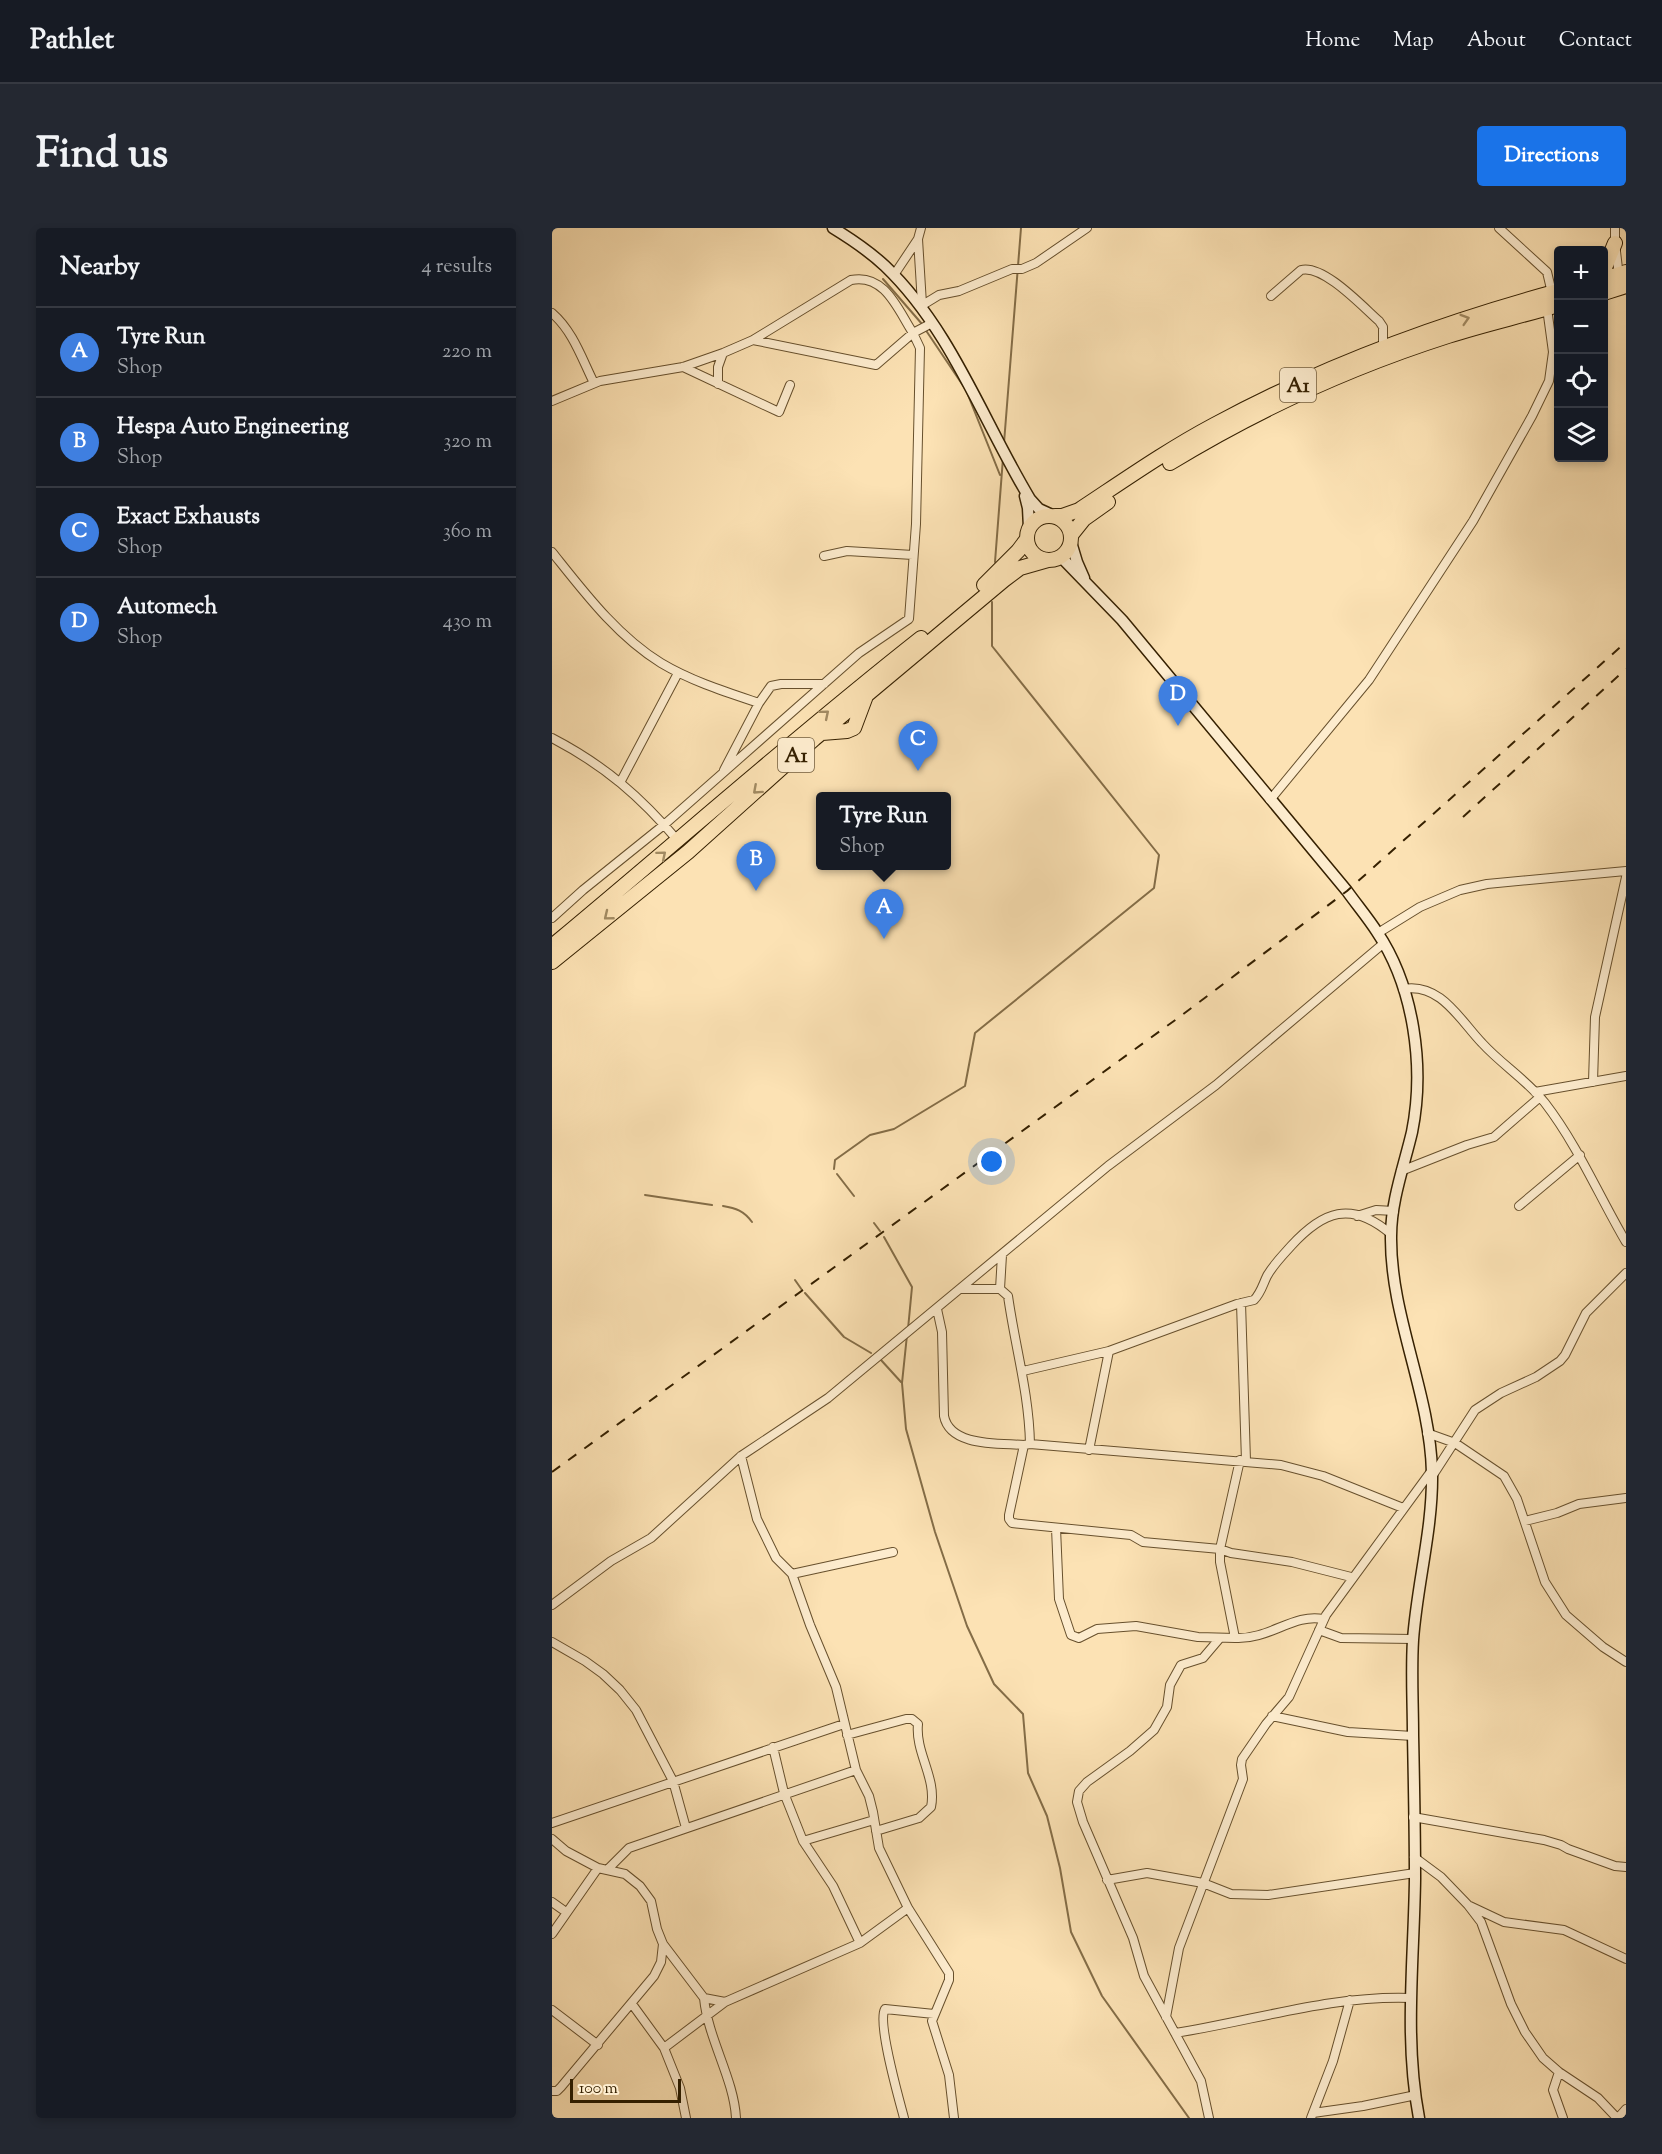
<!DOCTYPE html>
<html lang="en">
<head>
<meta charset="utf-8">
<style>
	:root { --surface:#171b24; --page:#242831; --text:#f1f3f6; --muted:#9ea1a6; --line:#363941; --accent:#1a73e8 }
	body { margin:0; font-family:"Sorts Mill Goudy",serif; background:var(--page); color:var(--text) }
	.controls { position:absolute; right:18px; top:18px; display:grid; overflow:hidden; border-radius:6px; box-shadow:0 3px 9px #0003 }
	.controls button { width:54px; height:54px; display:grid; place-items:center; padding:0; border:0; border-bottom:2px solid var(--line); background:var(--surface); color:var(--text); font:30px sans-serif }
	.scale { position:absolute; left:18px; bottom:15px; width:111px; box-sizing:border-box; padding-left:6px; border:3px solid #352000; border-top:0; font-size:16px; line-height:21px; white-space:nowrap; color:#352000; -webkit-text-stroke:4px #fdecce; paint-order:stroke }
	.you { position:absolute; left:440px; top:934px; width:21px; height:21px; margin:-15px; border:4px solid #fff; border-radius:50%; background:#1a73e8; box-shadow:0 0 0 9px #1a73e833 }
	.badge { display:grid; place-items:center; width:39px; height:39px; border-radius:50%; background:var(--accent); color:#fff; font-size:20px; font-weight:700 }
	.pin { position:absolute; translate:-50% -50px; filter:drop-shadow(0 2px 3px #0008) }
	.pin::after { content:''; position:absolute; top:32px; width:21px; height:18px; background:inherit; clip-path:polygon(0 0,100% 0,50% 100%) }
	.popup { position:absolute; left:264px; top:564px; width:135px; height:78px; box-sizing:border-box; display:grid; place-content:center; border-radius:6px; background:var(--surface); filter:drop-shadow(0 2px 4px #0005); font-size:20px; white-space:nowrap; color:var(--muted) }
	.popup b { font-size:22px; color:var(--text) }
	.popup::after { content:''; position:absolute; left:50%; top:100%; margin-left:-12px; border:12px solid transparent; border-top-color:var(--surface) }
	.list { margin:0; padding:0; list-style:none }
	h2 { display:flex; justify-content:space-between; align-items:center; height:78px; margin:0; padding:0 24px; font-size:26px }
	h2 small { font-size:20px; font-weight:400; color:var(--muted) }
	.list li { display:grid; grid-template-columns:39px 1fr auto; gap:18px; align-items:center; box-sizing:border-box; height:90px; padding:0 24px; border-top:2px solid var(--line) }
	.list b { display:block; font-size:22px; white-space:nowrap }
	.list p { margin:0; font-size:20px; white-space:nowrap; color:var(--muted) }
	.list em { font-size:20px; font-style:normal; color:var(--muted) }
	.icon { flex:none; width:33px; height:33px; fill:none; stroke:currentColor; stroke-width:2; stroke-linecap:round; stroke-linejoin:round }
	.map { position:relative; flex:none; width:1074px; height:1890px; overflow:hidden; border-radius:6px }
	header { display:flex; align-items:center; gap:36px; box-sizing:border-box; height:84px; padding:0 30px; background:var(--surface); border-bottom:2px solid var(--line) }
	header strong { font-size:28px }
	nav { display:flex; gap:33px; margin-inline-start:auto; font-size:21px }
	.intro { display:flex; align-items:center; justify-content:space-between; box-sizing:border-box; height:144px; padding:0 36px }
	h1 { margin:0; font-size:42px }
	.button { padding:15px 27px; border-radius:6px; background:var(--accent); color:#fff; font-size:21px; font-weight:700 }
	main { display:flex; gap:36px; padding:0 36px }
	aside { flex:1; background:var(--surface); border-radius:6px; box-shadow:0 3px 9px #0003 }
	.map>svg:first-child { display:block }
</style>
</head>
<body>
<header>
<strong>Pathlet</strong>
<nav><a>Home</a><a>Map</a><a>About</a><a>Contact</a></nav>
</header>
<div class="intro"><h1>Find us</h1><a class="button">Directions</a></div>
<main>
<aside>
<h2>Nearby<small>4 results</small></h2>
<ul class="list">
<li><span class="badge" style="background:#3f7fe0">A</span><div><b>Tyre Run</b><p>Shop</p></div><em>220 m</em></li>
<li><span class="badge" style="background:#3f7fe0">B</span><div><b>Hespa Auto Engineering</b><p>Shop</p></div><em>320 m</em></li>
<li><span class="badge" style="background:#3f7fe0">C</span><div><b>Exact Exhausts</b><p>Shop</p></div><em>360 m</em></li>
<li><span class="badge" style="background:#3f7fe0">D</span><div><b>Automech</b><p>Shop</p></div><em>430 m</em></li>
</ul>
</aside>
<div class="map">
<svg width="1074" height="1890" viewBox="0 0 1074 1890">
	<rect width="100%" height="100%" fill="#fce2b4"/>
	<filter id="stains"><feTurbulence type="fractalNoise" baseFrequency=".00333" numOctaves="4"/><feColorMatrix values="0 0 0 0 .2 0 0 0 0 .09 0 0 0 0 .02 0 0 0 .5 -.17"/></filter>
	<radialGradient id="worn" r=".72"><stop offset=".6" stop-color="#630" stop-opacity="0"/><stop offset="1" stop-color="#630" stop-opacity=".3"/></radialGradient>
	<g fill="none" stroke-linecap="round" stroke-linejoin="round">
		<path stroke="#846d47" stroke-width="2" d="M331 51 370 96
			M373 101 414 162 448 247
			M452 215 469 0
			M443 334 451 230
			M282 941 283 932 318 907 342 901 413 858 423 805 602 660 607 627 440 418V374
			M285 946 302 968
			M93 967 160 977
			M171 978C184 980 192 983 200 994
			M322 995 328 1003
			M332 1009 360 1059 356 1101
			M243 1052 250 1062
			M253 1065 292 1109 319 1125
			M355 1107 350 1155 354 1201 383 1304 415 1398 442 1456 471 1486 476 1545 495 1588 508 1640 519 1704 550 1768 637 1890
			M329 1132 349 1154"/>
		<g stroke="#67502d" stroke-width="10">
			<path id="street" d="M947 0 995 44 1000 65
				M1063 0V15L1067 49
				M366 11 370 76
				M342 47 366 11 369 0
				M719 68 749 42C771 36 810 78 827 93L831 99V119
				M369 78 387 67 407 63 460 41H470L484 35 535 0
				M0 85C21 103 30 131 42 155
				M131 139 227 184 238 157
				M166 156V139L171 125
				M0 173 48 153 131 139 171 125 201 112 299 52C333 45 346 82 361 105L380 95
				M0 324C32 364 65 408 109 435 139 453 174 464 207 475
				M272 328 295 323 361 327
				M0 510C52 537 89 569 127 614
				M172 542 207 475 219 458 229 456H272
				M69 553 126 445
				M718 572 817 452 921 293 980 188 997 153 1001 124 995 80
				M0 690 31 662 113 596 307 425 357 391 364 296 368 120 361 105 324 137 201 112
				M826 705 868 679 908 662 935 656 1074 643
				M851 761C888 754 908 792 930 815 950 837 975 852 993 875 1026 918 1047 968 1074 1014
				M1041 854 1043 789 1074 649
				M983 864 1074 848
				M849 943 915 917 942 909 988 869
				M967 978 1028 927
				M805 988 824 982 842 983
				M450 1027 448 1061 456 1068C463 1118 477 1165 478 1216
				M408 1061H448
				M689 1075 694 1233
				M385 1081 390 1104 392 1188C398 1219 447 1215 472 1217L478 1216 729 1237 771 1248 851 1280
				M471 1143 557 1123 685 1076 702 1072C709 1065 711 1056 715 1048 721 1037 731 1027 739 1018 771 983 799 972 839 1006
				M875 1205 903 1215 952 1248 965 1271 993 1354 1014 1387 1051 1419 1074 1434
				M472 1217 457 1287V1291L460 1295 579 1307 591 1314 668 1321 679 1325 740 1334 799 1349
				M537 1222 557 1123
				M189 1228 205 1291 224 1330 240 1346 258 1397 284 1459 304 1542 317 1568 321 1584 327 1620 356 1680 397 1745V1752L380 1793 397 1847 402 1890
				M688 1232 668 1321V1334L683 1410C717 1412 742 1385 771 1391
				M881 1247 923 1182 949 1165 984 1149 1008 1133 1013 1127 1034 1085 1074 1045
				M973 1293 1005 1285 1027 1276 1074 1270
				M504 1300 507 1371 519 1407 527 1410 545 1401 584 1398 646 1409 683 1410
				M240 1346 341 1324
				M0 1377 59 1333 99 1310 189 1228 276 1170 556 938 664 857 832 715
				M767 1402 789 1410 861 1411
				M0 1414 33 1433 51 1446 68 1462 84 1482 121 1553 134 1600
				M720 1488 796 1504 861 1508
				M295 1507 354 1491H360L366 1496C363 1525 385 1550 379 1579L367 1590 324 1603
				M221 1519 232 1565 251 1613 281 1658 308 1715
				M861 1589 992 1612 1009 1617 1016 1621 1063 1638 1074 1639
				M0 1595 292 1496
				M0 1611 14 1623 46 1640 73 1646 88 1658 99 1673 105 1701 111 1716 152 1770 173 1774
				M251 1613 322 1592
				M862 1629 889 1649 916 1677 929 1694 959 1776 973 1804 991 1830 1007 1844 1046 1870 1065 1890
				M55 1642 77 1620 304 1542
				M555 1652 595 1645 651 1655 679 1666 716 1667 863 1645
				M0 1674 14 1684
				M918 1678 952 1694 1012 1702 1074 1731
				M0 1706 46 1640
				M152 1770C156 1811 182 1851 184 1890
				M80 1776 112 1820
				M0 1782 46 1817
				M614 1789 627 1720 691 1551 689 1537 690 1531 714 1496 737 1469 774 1387 880 1242
				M623 1805C701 1793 780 1767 859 1770
				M1007 1844 1001 1862 1011 1890
				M0 1863H5L9 1859 102 1748 109 1734 111 1716
				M761 1885 811 1878 864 1867
				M134 1890 128 1860 112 1820 173 1774 308 1715 356 1680
				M352 1890C347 1871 325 1794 333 1781L382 1786
				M657 1890 649 1853 592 1748 581 1710 531 1594 525 1574 527 1563 535 1554 578 1523 602 1502 615 1479 618 1457 629 1437 651 1430 668 1410
				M759 1890 781 1833 798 1772
				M1066 1890 1074 1881"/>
		</g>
		<g stroke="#352000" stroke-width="13">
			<path id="secondary" d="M281 0C299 11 317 23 333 38 399 101 431 193 478 271L487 281 500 287
				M473 268 476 280 477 300
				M519 314 525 334 532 350
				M509 329 570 392 795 663C805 677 816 690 825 704 862 759 873 839 860 904 852 938 839 973 839 1008 838 1088 878 1164 880 1244 881 1301 865 1356 861 1412 859 1444 861 1475 861 1507 862 1555 863 1603 863 1651 862 1731 852 1811 867 1890"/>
		</g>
		<g stroke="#352000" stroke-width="16">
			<path id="highway" d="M1052 42 1063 15
				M1052 51 1074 44
				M1052 65 1074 58
				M618 235C705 182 799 139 896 108 933 96 970 88 1006 77
				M475 310a22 22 0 1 1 44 0a22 22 0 1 1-44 0Z
				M503 288H510L527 282C571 253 615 222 662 197 771 138 888 95 1006 63
				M520 306 532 291 556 274
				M432 357 466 323 475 311
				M270 505 295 503 302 500 314 468
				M0 718C123 616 243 509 369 410
				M0 734 136 624 262 511 452 352 468 340 496 332"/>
		</g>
		<use href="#street" stroke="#fdecce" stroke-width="8"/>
		<use href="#secondary" stroke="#fdecce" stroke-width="10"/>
		<use href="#highway" stroke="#fce2b4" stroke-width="14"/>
		<path stroke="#352000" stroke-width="2" stroke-dasharray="10 10" stroke-linecap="butt" d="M911 589 1074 441
			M0 1244 626 790 795 663 1074 414"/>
	</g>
	<defs><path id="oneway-chevron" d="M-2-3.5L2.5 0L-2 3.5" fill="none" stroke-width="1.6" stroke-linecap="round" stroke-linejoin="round" transform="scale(1.5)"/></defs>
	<g stroke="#a28b63">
		<use href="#oneway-chevron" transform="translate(913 91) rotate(-17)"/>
		<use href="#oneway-chevron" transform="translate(273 486) rotate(-40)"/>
		<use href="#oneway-chevron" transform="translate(205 562) rotate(138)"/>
		<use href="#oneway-chevron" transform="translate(110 627) rotate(-40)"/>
		<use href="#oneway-chevron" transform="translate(56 688) rotate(141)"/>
	</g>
	<g text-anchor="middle" stroke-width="4.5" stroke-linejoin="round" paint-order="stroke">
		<g fill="#fdecce" stroke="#715d3e" stroke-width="1.5">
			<rect x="728" y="140" width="36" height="34" rx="4.5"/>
			<rect x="226" y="510" width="36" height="34" rx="4.5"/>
		</g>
		<g font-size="20" font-weight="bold" fill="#352000">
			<text x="746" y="164">A1</text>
			<text x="244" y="534">A1</text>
		</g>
	</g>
	<rect width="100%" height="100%" filter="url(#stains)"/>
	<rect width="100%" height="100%" fill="url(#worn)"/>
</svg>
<div class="controls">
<button>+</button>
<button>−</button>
<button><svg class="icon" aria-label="locate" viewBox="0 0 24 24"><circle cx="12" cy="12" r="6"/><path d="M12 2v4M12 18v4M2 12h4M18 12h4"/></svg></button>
<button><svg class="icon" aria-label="layers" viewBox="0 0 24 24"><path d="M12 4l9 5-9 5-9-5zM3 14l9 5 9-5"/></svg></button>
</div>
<div class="scale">100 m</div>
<div class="you"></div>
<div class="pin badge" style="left:332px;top:711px;background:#3f7fe0">A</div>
<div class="popup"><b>Tyre Run</b>Shop</div>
<div class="pin badge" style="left:204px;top:663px;background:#3f7fe0">B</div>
<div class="pin badge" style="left:366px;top:543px;background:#3f7fe0">C</div>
<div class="pin badge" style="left:626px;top:498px;background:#3f7fe0">D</div>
</div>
</main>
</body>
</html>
